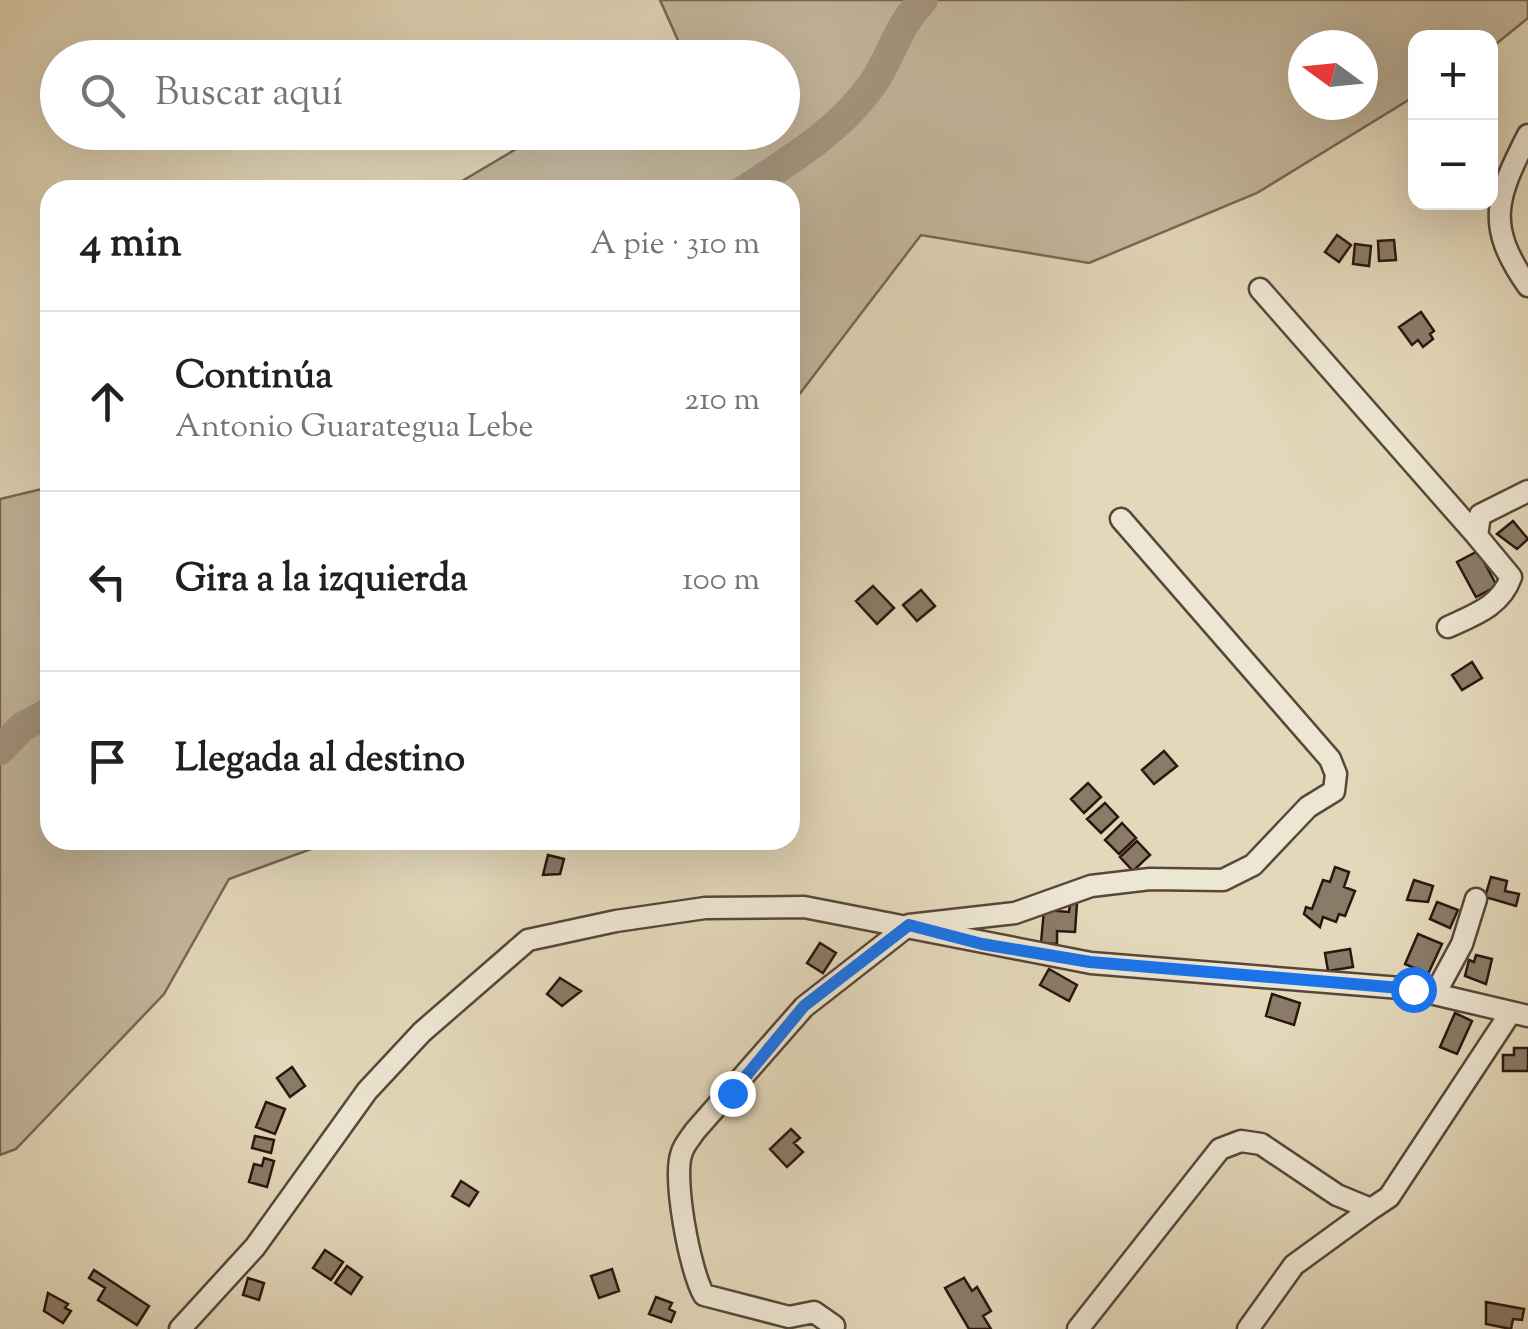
<!DOCTYPE html>
<html lang="es">
<head>
<meta charset="utf-8">
<style>
	:root { --surface:#fff; --page:#f2f2f2; --text:#202124; --muted:#757577; --line:#e0e0e0 }
	body { margin:0; font-family:"Sorts Mill Goudy",serif; background:var(--page); color:var(--text) }
	.controls { position:absolute; right:30px; top:30px; display:grid; overflow:hidden; border-radius:20px; box-shadow:0 10px 40px #0002 }
	.controls button { width:90px; height:90px; display:grid; place-items:center; padding:0; border:0; border-bottom:2px solid var(--line); background:var(--surface); color:var(--text); font:50px sans-serif }
	.compass { position:absolute; left:1288px; top:30px; width:90px; height:90px; border-radius:50%; background:var(--surface); box-shadow:0 10px 40px #0002; rotate:285deg }
	.stop { position:absolute; width:30px; height:30px; margin:-22px; border:8px solid #1a73e8; border-radius:50%; background:#fff }
	.stop.end { background:#1a73e8; border-color:#fff; box-shadow:0 2px 10px #0008 }
	.list { margin:0; padding:0; list-style:none }
	h2 { display:flex; justify-content:space-between; align-items:center; height:130px; margin:0; padding:0 40px; font-size:42px }
	h2 small { font-size:32px; font-weight:400; color:var(--muted) }
	.list li { display:grid; grid-template-columns:65px 1fr auto; gap:30px; align-items:center; box-sizing:border-box; height:180px; padding:0 40px; border-top:2px solid var(--line) }
	.list b { display:block; font-size:38px; white-space:nowrap }
	.list p { margin:0; font-size:32px; white-space:nowrap; color:var(--muted) }
	.list em { font-size:32px; font-style:normal; color:var(--muted) }
	.icon { flex:none; width:55px; height:55px; fill:none; stroke:currentColor; stroke-width:2; stroke-linecap:round; stroke-linejoin:round }
	.map { position:relative; flex:none; width:1528px; height:1329px; overflow:hidden }
	.search { position:absolute; background:var(--surface); box-shadow:0 10px 40px #0002; left:40px; top:40px; width:760px; height:110px; display:flex; align-items:center; gap:25px; box-sizing:border-box; padding:0 35px; border-radius:55px; color:var(--muted); font-size:38px }
	.panel { position:absolute; background:var(--surface); box-shadow:0 10px 40px #0002; left:40px; top:180px; width:760px; height:670px; border-radius:30px }
	.map>svg:first-child { display:block }
</style>
</head>
<body>
<div class="map">
<svg width="1528" height="1329" viewBox="0 0 1528 1329">
	<rect width="100%" height="100%" fill="#e3d8ba"/>
	<filter id="stains"><feTurbulence type="fractalNoise" baseFrequency=".002" numOctaves="4"/><feColorMatrix values="0 0 0 0 .2 0 0 0 0 .09 0 0 0 0 .02 0 0 0 .5 -.17"/></filter>
	<radialGradient id="worn" r=".72"><stop offset=".6" stop-color="#630" stop-opacity="0"/><stop offset="1" stop-color="#630" stop-opacity=".3"/></radialGradient>
	<path fill="#c4b79d" stroke="#776756" stroke-width="2.5" fill-rule="evenodd" d="M660 0H1528V18L1491 48 1490 38H1416L1415 96 1257 193 1089 263 921 235 798 396 790 427V190H447L543 133 782 132V58L664 57 681 47ZM1303 45H1363V105H1303Z
		M50 487V840H336L229 879 164 994 16 1149 0 1155V499Z"/>
	<g fill="none" stroke-linecap="round" stroke-linejoin="round">
		<path stroke="#a49680" stroke-width="30" d="M744 190C789 161 839 131 871 86 893 56 893 32 923 0
			M0 750 22 727 50 712"/>
	</g>
	<path fill="#8a7b68" stroke="#2a1710" stroke-width="2.5" d="M1337 235 1351 245 1339 262 1325 252Z
		M1394 240 1396 260 1379 261 1378 241Z
		M1355 244 1371 246 1369 266 1353 264Z
		M1421 312 1434 331 1430 334 1433 339 1423 347 1418 340 1412 345 1399 327Z
		M1513 521 1528 539 1517 549 1497 534Z
		M1478 551 1497 586 1476 597 1457 562Z
		M873 586 894 608 877 624 856 601Z
		M921 590 935 606 917 621 903 605Z
		M1472 662 1482 678 1462 690 1452 675Z
		M1164 751 1177 766 1154 784 1142 770Z
		M1088 783 1101 797 1084 813 1071 799Z
		M1105 803 1118 817 1101 833 1087 819Z
		M1122 823 1136 838 1119 854 1105 840Z
		M1137 841 1150 855 1133 871 1120 857Z
		M548 855 564 859 560 874 543 875Z
		M1335 867 1349 872 1344 887 1355 891 1345 916 1339 914 1336 922 1323 917 1320 927 1304 914 1306 907 1312 909 1323 880 1330 882Z
		M1491 877 1507 881 1505 891 1519 894 1516 906 1485 897Z
		M1414 880 1433 886 1428 902 1407 900Z
		M1437 902 1458 910 1450 928 1430 919Z
		M1070 903H1077L1075 932 1057 931V944L1041 943 1044 910 1069 912Z
		M1418 934 1442 944 1428 974 1405 964Z
		M820 943 836 953 823 973 807 963Z
		M1350 949 1353 967 1328 971 1325 953Z
		M1476 955 1492 959 1486 984 1465 976 1469 960 1474 962Z
		M1049 969 1077 985 1069 1001 1040 985Z
		M560 978 581 991 562 1006 547 994Z
		M1272 994 1300 1003 1294 1025 1266 1016Z
		M1455 1013 1472 1021 1457 1054 1440 1047Z
		M1514 1048H1528V1071H1503V1055H1514Z
		M292 1067 305 1086 290 1097 277 1078Z
		M266 1102 285 1109 275 1134 256 1127Z
		M791 1129 800 1138 794 1143 803 1152 787 1167 770 1149Z
		M255 1136 274 1140 271 1153 252 1148Z
		M264 1158 274 1161 267 1187 249 1182 254 1164 262 1166Z
		M461 1181 478 1192 469 1206 452 1196Z
		M325 1250 343 1262 331 1280 313 1268Z
		M347 1266 362 1277 351 1294 335 1283Z
		M612 1269 619 1291 599 1298 591 1276Z
		M94 1270 149 1306 137 1325 98 1300 105 1288 89 1278Z
		M248 1278 264 1283 259 1300 243 1295Z
		M964 1278 972 1291 977 1287 991 1311 983 1316 991 1329H969L945 1288Z
		M48 1293 68 1304 65 1308 71 1311 63 1323 44 1311Z
		M656 1297 672 1303 669 1309 675 1312 671 1322 649 1314Z
		M1486 1302 1524 1309 1522 1320 1513 1319 1511 1329 1486 1324Z"/>
	<g fill="none" stroke-linecap="round" stroke-linejoin="round">
		<g stroke="#58473a" stroke-width="25">
			<path id="street" d="M1528 135C1496 198 1485 225 1528 286
				M1260 289 1477 536
				M1448 627C1474 615 1501 606 1511 577L1477 536 1480 515 1528 491
				M1436 992 1462 944 1476 899
				M834 1326 814 1312 789 1317 704 1295C690 1272 672 1176 682 1152 684 1145 691 1137 695 1131L804 1007 909 925 1015 913 1091 886 1150 879 1223 880 1253 865 1308 807 1334 791 1336 774 1330 759 1121 519
				M180 1329 255 1247 367 1091 422 1032 528 940 616 921 705 908 804 907 1091 963 1413 989 1528 1016
				M1078 1329 1220 1149 1241 1141 1261 1144 1337 1195 1371 1209 1389 1197 1509 1015
				M1248 1329 1294 1265 1371 1209"/>
		</g>
		<use href="#street" stroke="#ede6d2" stroke-width="20"/>
	</g>
	<g fill="none" stroke-linecap="round" stroke-linejoin="round">
		<path stroke="#1a73e8" stroke-width="12" d="M732 1093 804 1006 909 925 982 944 1090 962 1413 989"/>
	</g>
	<rect width="100%" height="100%" filter="url(#stains)"/>
	<rect width="100%" height="100%" fill="url(#worn)"/>
</svg>
<div class="controls">
<button>+</button>
<button>−</button>
</div>
<svg class="compass" viewBox="-18 -18 36 36"><path d="M0-13l5 13h-10z" fill="#e53935"/><path d="M0 13l5-13h-10z" fill="#757577"/></svg>
<div class="stop" style="left:1413px;top:989px"></div>
<div class="stop end" style="left:732px;top:1093px"></div>
<div class="search"><svg class="icon" aria-label="search" viewBox="0 0 24 24"><circle cx="10" cy="10" r="6"/><path d="M15 15l6 6"/></svg>Buscar aquí</div>
<section class="panel">
<h2>4 min<small>A pie · 310 m</small></h2>
<ul class="list">
<li><svg class="icon" aria-label="ahead" viewBox="0 0 24 24"><path d="M12 20V5M6 11l6-6 6 6"/></svg><div><b>Continúa</b><p>Antonio Guarategua Lebe</p></div><em>210 m</em></li>
<li><svg class="icon" aria-label="left" viewBox="0 0 24 24"><path d="M17 20v-9H6M10 6l-5 5 5 5"/></svg><div><b>Gira a la izquierda</b></div><em>100 m</em></li>
<li><svg class="icon" aria-label="arrive" viewBox="0 0 24 24"><path d="M6 21V4h12l-3 4 3 4H6"/></svg><div><b>Llegada al destino</b></div></li>
</ul>
</section>
</div>
</body>
</html>
